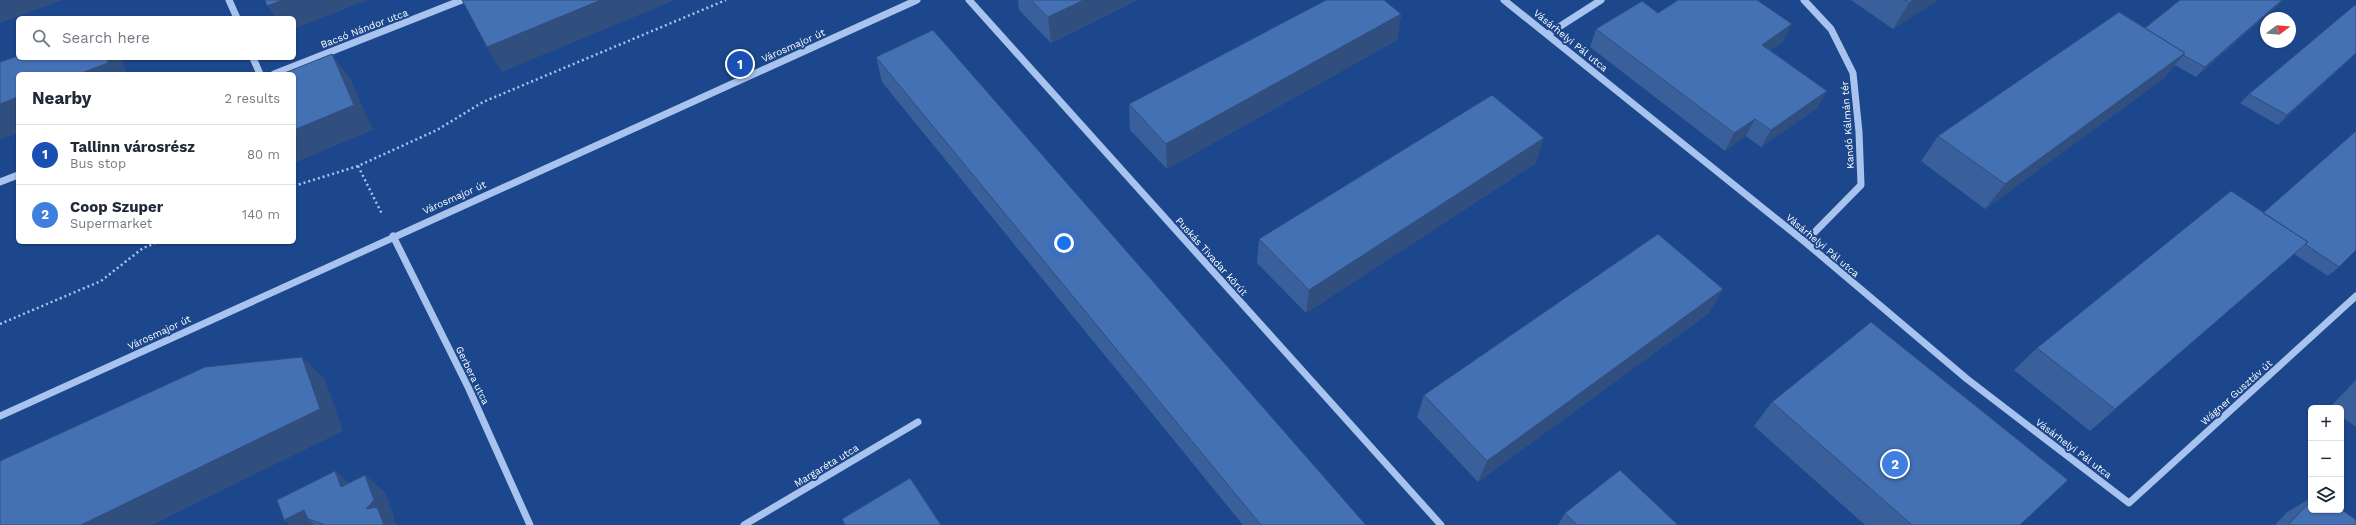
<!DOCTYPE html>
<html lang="en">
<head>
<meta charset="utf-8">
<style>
	:root { --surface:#fff; --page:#f6f6f7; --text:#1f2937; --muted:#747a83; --line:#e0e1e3; --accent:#83794c }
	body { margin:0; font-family:"Work Sans",sans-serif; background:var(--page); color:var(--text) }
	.controls { position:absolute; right:12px; bottom:12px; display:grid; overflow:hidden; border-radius:6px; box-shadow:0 1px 3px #0004 }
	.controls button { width:36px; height:36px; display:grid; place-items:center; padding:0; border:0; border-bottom:1px solid var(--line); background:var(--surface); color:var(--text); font:20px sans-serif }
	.compass { position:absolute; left:2260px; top:12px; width:36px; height:36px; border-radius:50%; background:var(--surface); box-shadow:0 1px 3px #0004; rotate:74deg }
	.you { position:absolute; left:1064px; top:243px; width:14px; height:14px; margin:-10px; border:3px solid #fff; border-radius:50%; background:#1a73e8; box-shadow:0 0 0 6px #1a73e833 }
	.badge { display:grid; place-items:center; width:26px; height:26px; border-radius:50%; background:var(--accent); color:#fff; font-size:13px; font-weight:700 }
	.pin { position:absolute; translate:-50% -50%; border:2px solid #fff; box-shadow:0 1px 4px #0006 }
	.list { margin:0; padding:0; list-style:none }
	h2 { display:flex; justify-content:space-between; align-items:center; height:52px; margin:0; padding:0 16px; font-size:17px }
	h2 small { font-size:13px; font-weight:400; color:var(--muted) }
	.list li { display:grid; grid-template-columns:26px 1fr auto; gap:12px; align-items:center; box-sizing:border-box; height:60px; padding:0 16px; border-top:1px solid var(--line) }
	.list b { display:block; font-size:15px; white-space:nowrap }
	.list p { margin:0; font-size:13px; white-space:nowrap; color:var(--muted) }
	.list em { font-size:13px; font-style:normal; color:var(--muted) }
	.icon { flex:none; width:22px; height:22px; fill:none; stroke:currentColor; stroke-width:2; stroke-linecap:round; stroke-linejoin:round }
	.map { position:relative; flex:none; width:2356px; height:525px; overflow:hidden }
	.search { position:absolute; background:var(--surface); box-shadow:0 1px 3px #0004; left:16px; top:16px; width:280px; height:44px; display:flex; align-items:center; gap:10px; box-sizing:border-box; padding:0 14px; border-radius:6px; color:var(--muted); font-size:15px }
	.panel { position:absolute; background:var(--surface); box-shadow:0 1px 3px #0004; left:16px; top:72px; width:280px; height:172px; border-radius:6px }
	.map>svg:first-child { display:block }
</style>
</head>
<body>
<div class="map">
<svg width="2356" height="525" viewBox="0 0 2356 525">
	<rect width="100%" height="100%" fill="#1c478c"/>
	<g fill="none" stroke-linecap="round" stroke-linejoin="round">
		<path stroke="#a8c3ed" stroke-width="2.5" stroke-dasharray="2 3" stroke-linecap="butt" d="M358 166 382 214
			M294 186 358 166 437 130 483 102 726 0
			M0 324 101 281 143 248 158 242"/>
		<path stroke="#a8c3ed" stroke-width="7" d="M229 0 237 18
			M969 0 1441 525
			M1504 0 1805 242 1967 379 2129 503 2356 296
			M1804 0 1831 29 1853 73 1859 132 1861 185 1805 242
			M1548 34 1601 0
			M253 58 260 74
			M274 74 462 0
			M0 182 18 175
			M393 236 469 389 530 525
			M0 416 917 0
			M744 525 918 422"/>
	</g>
	<path fill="#3a609b" d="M1018 0H1137L1051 43 1019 10Z
		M1851 0H1938L1893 29Z
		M2284 0 2196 77 2175 65 2163 79 1985 209 1921 161 1938 136 2145 28Z
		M1658 13 1783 42 1770 50 1827 91 1817 108 1761 147 1746 136 1725 151 1590 47 1596 29Z
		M1401 14 1397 40 1167 169 1130 130 1129 104Z
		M2356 54 2278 125 2240 103 2249 94Z
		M876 57 1366 525H1243L882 82Z
		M1536 163 1306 313 1257 263 1259 239Z
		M2263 213 2339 267 2328 276 2294 254 2090 431 2014 370 2037 348Z
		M1723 289 1709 313 1478 482 1417 417 1424 395Z
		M2356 380V427L2341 416V408H2329Z
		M1772 402 2020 525H1865L1754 426Z
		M335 471 349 483 365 475 385 493 394 518 392 520 397 525H290L284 520Z
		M2311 498V510L2356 525H2275L2287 512Z
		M1565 513 1678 525H1558Z"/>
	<path fill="#304e7e" d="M0 0H63L0 23Z
		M283 0H368L294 29V18H276L267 6Z
		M601 0H675L502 72 487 47Z
		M1084 0H1137L1051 43 1048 17Z
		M1913 0H1938L1893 29 1909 3Z
		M2282 0H2284L2196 77 2205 67Z
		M1401 14 1397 40 1167 169 1166 144Z
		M1792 24 1783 42 1753 62 1762 45Z
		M2185 53 2163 79 1985 209 2005 184Z
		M2356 53V54L2278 125 2287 115Z
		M332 54 351 80 373 130 294 163V130Z
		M107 58H122L127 74H79Z
		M1827 91 1817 108 1761 147 1771 130Z
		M18 97V133L0 140V104Z
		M1755 119 1746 136 1725 151 1734 133Z
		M1544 138 1536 163 1306 313 1309 290Z
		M1723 289 1709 313 1478 482 1487 461Z
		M302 357 325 379 343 431 152 525H81Z
		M335 471 356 489 341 487Z
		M365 475 385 493 394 518 392 520 397 525H384L366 509Z
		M304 510 308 519 315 525H290L284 520Z"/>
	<path fill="#4470b4" stroke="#304e7e" d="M265 0H283L267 6Z
		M462 0H601L487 47Z
		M1031 0H1084L1048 17Z
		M1326 0H1384L1401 14 1166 144 1129 104Z
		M1678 0H1757L1792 24 1762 45 1827 91 1771 130 1755 119 1734 133 1596 29 1642 1 1658 13Z
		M1904 0H1913L1909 3Z
		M2180 0H2282L2205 67 2183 55 2185 53 2145 28Z
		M2356 4V53L2287 115 2249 94Z
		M2119 12 2185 53 2005 184 1938 136Z
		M933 30 1366 525H1261L876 57Z
		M332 54 354 105 294 130V74H282Z
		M18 56V58H107L108 63 79 74H18V97L0 104V62Z
		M1492 95 1544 138 1309 290 1259 239Z
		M2356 131V250L2339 267 2305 244 2308 242 2263 213Z
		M2231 191 2308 242 2115 409 2037 348Z
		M1658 234 1723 289 1487 461 1424 395Z
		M1871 322 2068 480 2020 525H1912L1772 402Z
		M302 357 320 409 81 525H0V461L205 367Z
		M1620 470 1678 525H1577L1565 513Z
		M335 471 341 487 365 475 374 500 366 509 377 507 384 525H323V524L308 519 304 510 284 520 277 500Z
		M910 478 941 525H845L842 519Z
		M2311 501V510H2341V509L2356 520V525H2288Z"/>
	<g text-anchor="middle" stroke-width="4" stroke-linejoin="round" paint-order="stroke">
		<g font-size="10" fill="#fff" stroke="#1c478c">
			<text transform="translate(364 28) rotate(-21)" y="4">Bacsó Nándor utca</text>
			<text transform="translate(1571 40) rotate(39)" y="4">Vásárhelyi Pál utca</text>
			<text transform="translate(793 45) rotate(-24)" y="4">Városmajor út</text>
			<text transform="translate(1847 125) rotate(-94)" y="4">Kandó Kálmán tér</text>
			<text transform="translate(454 197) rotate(-24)" y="4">Városmajor út</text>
			<text transform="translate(1823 245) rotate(40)" y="4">Vásárhelyi Pál utca</text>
			<text transform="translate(1212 256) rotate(48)" y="4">Puskás Tivadar körút</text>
			<text transform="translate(159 332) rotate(-25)" y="4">Városmajor út</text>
			<text transform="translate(473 375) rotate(64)" y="4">Gerbera utca</text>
			<text transform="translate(2236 392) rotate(-42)" y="4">Wágner Gusztáv út</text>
			<text transform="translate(2074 448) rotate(37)" y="4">Vásárhelyi Pál utca</text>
			<text transform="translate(826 465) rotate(-31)" y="4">Margaréta utca</text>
		</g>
	</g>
</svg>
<div class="controls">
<button>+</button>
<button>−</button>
<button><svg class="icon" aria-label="layers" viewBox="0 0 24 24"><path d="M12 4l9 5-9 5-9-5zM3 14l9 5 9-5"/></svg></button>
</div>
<svg class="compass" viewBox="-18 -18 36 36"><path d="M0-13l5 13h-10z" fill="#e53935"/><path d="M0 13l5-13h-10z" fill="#747a83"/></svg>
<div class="you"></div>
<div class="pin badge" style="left:740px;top:64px;background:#1a4fb4">1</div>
<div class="pin badge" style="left:1895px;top:464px;background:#3f7fe0">2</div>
<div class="search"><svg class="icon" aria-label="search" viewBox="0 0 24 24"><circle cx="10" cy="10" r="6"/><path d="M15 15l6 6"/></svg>Search here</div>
<section class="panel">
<h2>Nearby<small>2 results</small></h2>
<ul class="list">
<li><span class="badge" style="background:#1a4fb4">1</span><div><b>Tallinn városrész</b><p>Bus stop</p></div><em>80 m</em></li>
<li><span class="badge" style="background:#3f7fe0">2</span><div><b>Coop Szuper</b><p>Supermarket</p></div><em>140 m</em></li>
</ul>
</section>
</div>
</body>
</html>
